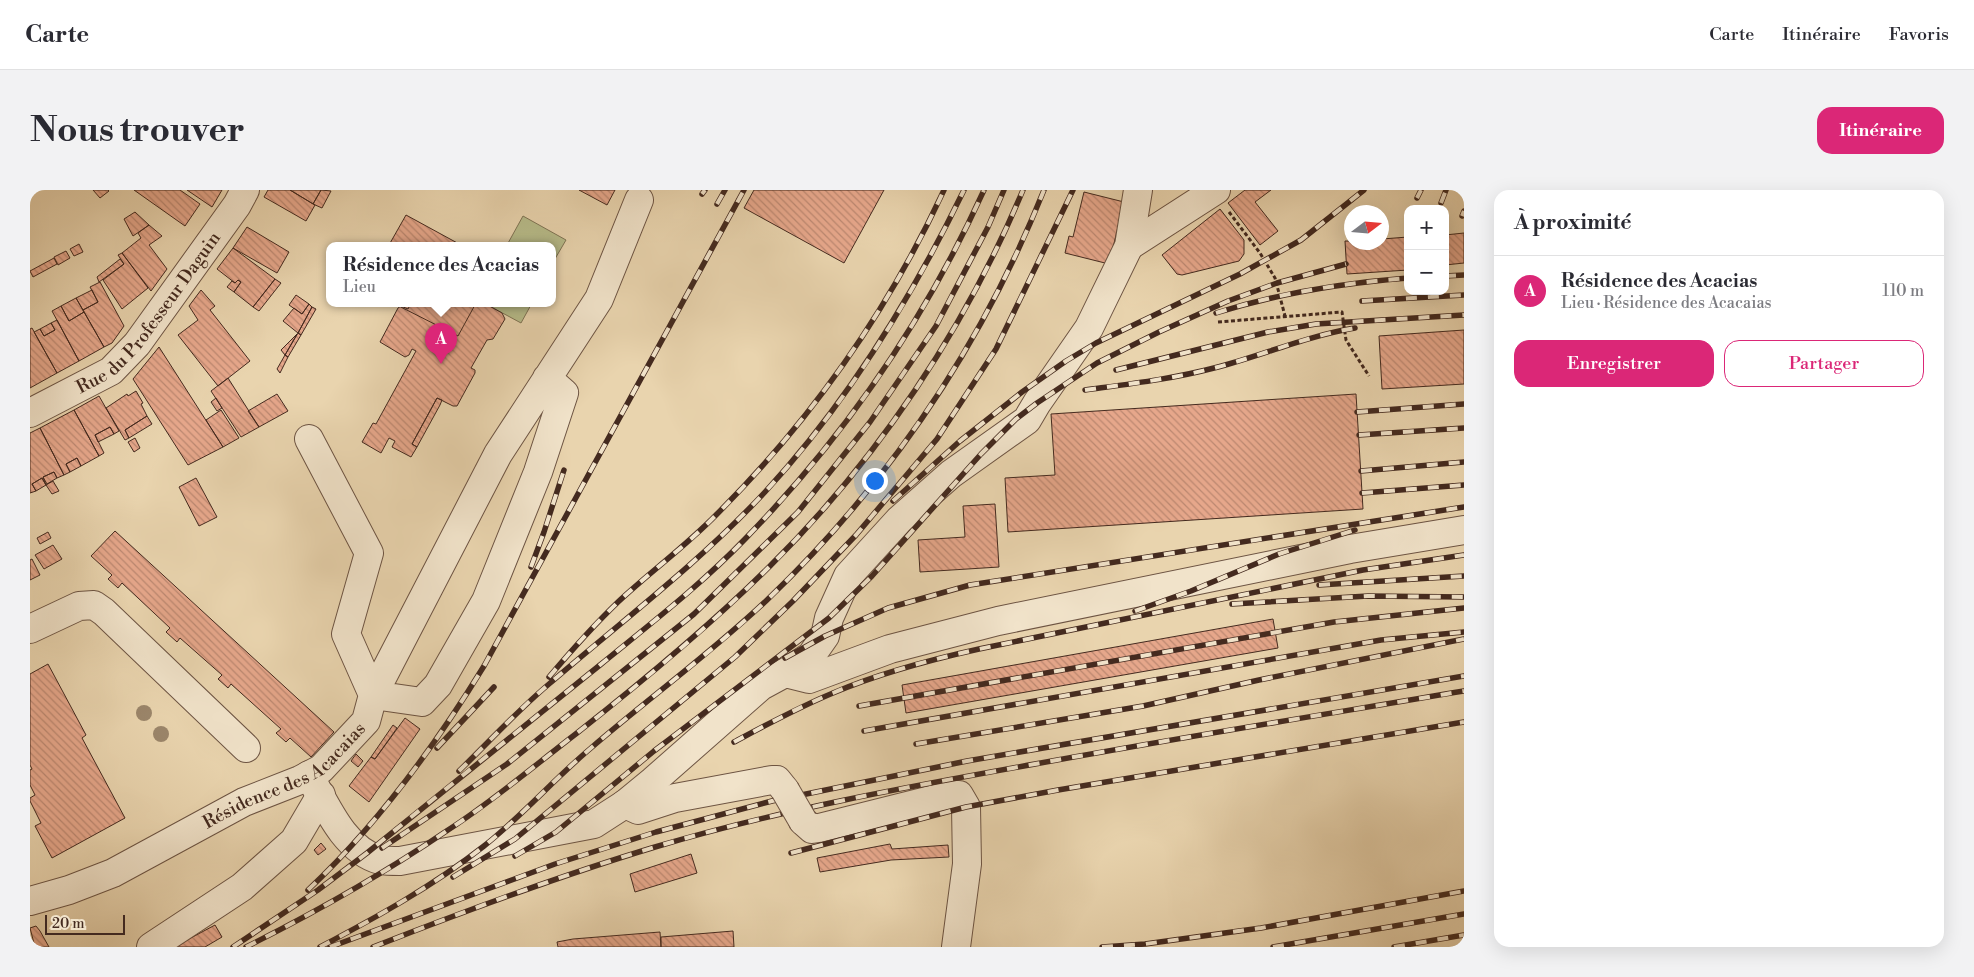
<!DOCTYPE html>
<html lang="fr">
<head>
<meta charset="utf-8">
<style>
	:root { --surface:#fff; --page:#f2f2f3; --text:#2b2b33; --muted:#7c7c81; --line:#e1e1e2; --accent:#db2777 }
	body { margin:0; font-family:"Libre Bodoni",serif; background:var(--page); color:var(--text) }
	.controls { position:absolute; right:15px; top:15px; display:grid; overflow:hidden; border-radius:10px; box-shadow:0 5px 20px #0002 }
	.controls button { width:45px; height:45px; display:grid; place-items:center; padding:0; border:0; border-bottom:1px solid var(--line); background:var(--surface); color:var(--text); font:25px sans-serif }
	.compass { position:absolute; left:1314px; top:15px; width:45px; height:45px; border-radius:50%; background:var(--surface); box-shadow:0 5px 20px #0002; rotate:74deg }
	.scale { position:absolute; left:15px; bottom:12px; width:80px; box-sizing:border-box; padding-left:5px; border:2px solid #442a1f; border-top:0; font-size:14px; line-height:18px; white-space:nowrap; color:#442a1f; -webkit-text-stroke:4px #f1e3ca; paint-order:stroke }
	.you { position:absolute; left:844px; top:290px; width:18px; height:18px; margin:-12px; border:4px solid #fff; border-radius:50%; background:#1a73e8; box-shadow:0 0 0 8px #1a73e833 }
	.badge { display:grid; place-items:center; width:32px; height:32px; border-radius:50%; background:var(--accent); color:#fff; font-size:16px; font-weight:700 }
	.pin { position:absolute; translate:-50% -41px; filter:drop-shadow(0 1px 2px #0008) }
	.pin::after { content:''; position:absolute; top:26px; width:18px; height:15px; background:inherit; clip-path:polygon(0 0,100% 0,50% 100%) }
	.popup { position:absolute; left:296px; top:52px; width:230px; height:65px; box-sizing:border-box; display:grid; place-content:center; border-radius:10px; background:var(--surface); filter:drop-shadow(0 1px 4px #0005); font-size:16px; white-space:nowrap; color:var(--muted) }
	.popup b { font-size:19px; color:var(--text) }
	.popup::after { content:''; position:absolute; left:50%; top:100%; margin-left:-10px; border:10px solid transparent; border-top-color:var(--surface) }
	.list { margin:0; padding:0; list-style:none }
	h2 { display:flex; justify-content:space-between; align-items:center; height:65px; margin:0; padding:0 20px; font-size:21px }
	h2 small { font-size:16px; font-weight:400; color:var(--muted) }
	.list li { display:grid; grid-template-columns:32px 1fr auto; gap:15px; align-items:center; box-sizing:border-box; height:70px; padding:0 20px; border-top:1px solid var(--line) }
	.list b { display:block; font-size:19px; white-space:nowrap }
	.list p { margin:0; font-size:16px; white-space:nowrap; color:var(--muted) }
	.list em { font-size:16px; font-style:normal; color:var(--muted) }
	.actions { display:flex; gap:10px; padding:15px 20px }
	.actions a { flex:1; padding:11px 0; border:1px solid var(--accent); border-radius:15px; text-align:center; font-size:18px; color:var(--accent) }
	.actions .main { background:var(--accent); color:#fff }
	.map { position:relative; flex:none; width:1434px; height:757px; overflow:hidden; border-radius:15px }
	header { display:flex; align-items:center; gap:30px; box-sizing:border-box; height:70px; padding:0 25px; background:var(--surface); border-bottom:1px solid var(--line) }
	header strong { font-size:24px }
	nav { display:flex; gap:28px; margin-inline-start:auto; font-size:18px }
	.intro { display:flex; align-items:center; justify-content:space-between; box-sizing:border-box; height:120px; padding:0 30px }
	h1 { margin:0; font-size:35px }
	.button { padding:12px 22px; border-radius:15px; background:var(--accent); color:#fff; font-size:18px; font-weight:700 }
	main { display:flex; gap:30px; padding:0 30px }
	aside { flex:1; background:var(--surface); border-radius:15px; box-shadow:0 5px 20px #0002 }
	.map>svg:first-child { display:block }
</style>
</head>
<body>
<header>
<strong>Carte</strong>
<nav><a>Carte</a><a>Itinéraire</a><a>Favoris</a></nav>
</header>
<div class="intro"><h1>Nous trouver</h1><a class="button">Itinéraire</a></div>
<main>
<div class="map">
<svg width="1434" height="757" viewBox="0 0 1434 757">
	<defs>
		<pattern id="building-back-hatch" width="6" height="6" patternUnits="userSpaceOnUse" patternTransform="scale(1.25)"><rect width="6" height="6" fill="#e6a78b"/><path d="M-1 5l2 2M0 0l6 6M5-1l2 2" fill="none" stroke="#bc8871"/></pattern>
	</defs>
	<rect width="100%" height="100%" fill="#e9d4ae"/>
	<filter id="stains"><feTurbulence type="fractalNoise" baseFrequency=".004" numOctaves="4"/><feColorMatrix values="0 0 0 0 .2 0 0 0 0 .09 0 0 0 0 .02 0 0 0 .5 -.17"/></filter>
	<radialGradient id="worn" r=".72"><stop offset=".6" stop-color="#630" stop-opacity="0"/><stop offset="1" stop-color="#630" stop-opacity=".3"/></radialGradient>
	<path fill="#b7bc8a" stroke="#7e7354" d="M493 26 536 50 522 74V55H477Z
		M454 113H502L491 133Z"/>
	<path fill="url(#building-back-hatch)" stroke="#442a1f" d="M63 0H78L79 1 70 8Z
		M104 0H150L170 14 155 36Z
		M157 0H192L182 17Z
		M238 0H260L285 15 276 31 234 7Z
		M260 0H291L283 14Z
		M291 0 301 1 292 18 283 14Z
		M549 0H585L577 15Z
		M724 0H854L814 73 714 18Z
		M1215 0H1241L1225 12 1248 41 1230 55 1198 13Z
		M1054 2 1094 12 1079 74 1035 63 1039 46 1043 47Z
		M1190 19 1214 50V64L1209 71 1152 85 1147 84 1132 65Z
		M105 22 119 35 103 46 94 29Z
		M376 25 431 55H359Z
		M119 35 132 46 119 55 137 79 121 101 92 63 111 48 108 43Z
		M217 37 259 62 247 83 203 58Z
		M1434 43V73L1415 75V45Z
		M1378 47V80L1317 84 1315 51 1352 52V49Z
		M49 54 53 62 44 66 40 59Z
		M203 58 245 89 223 117 204 102 211 92 208 90 205 93 187 79Z
		M36 61 40 68 28 75 24 67Z
		M92 63 118 98 92 119 73 90 94 74 88 65Z
		M24 68 27 74 3 87 0 81Z
		M90 69 94 74 69 92 67 87Z
		M245 89 251 93 229 121 223 117Z
		M208 90 211 92 204 102 197 97 202 91 205 93Z
		M70 92 94 136 82 153 74 157 53 120 68 112 60 97Z
		M62 100 68 112 53 120 46 108Z
		M171 100 185 116 180 120 220 171 188 196 148 145 168 130 159 116Z
		M266 105 279 114 272 124 259 115Z
		M46 108 54 122 39 131 31 116Z
		M363 113H446L428 146Z
		M375 113H454L472 123 475 129 463 149 457 150 441 178 445 180V183L427 216H423L407 208 382 254 387 257 381 267 362 257 365 251 359 248 351 263 332 252 343 233 346 234 386 161 382 159 379 165 375 167 350 152 368 118 371 116 378 119 380 115Z
		M279 114 282 117 268 143 253 131 264 118 272 124Z
		M31 116 39 131 54 122 74 157 49 171 22 121Z
		M282 117 286 119 271 145 268 143Z
		M27 130 49 171 27 183 4 142 10 139 14 146 25 140 21 133Z
		M21 133 25 140 14 146 10 139Z
		M2 138 27 183 0 198V139Z
		M1434 140V194L1352 199 1349 146Z
		M268 143 271 145 258 167 255 165Z
		M267 144 255 165 251 160Z
		M129 157 193 257 158 275 103 189Z
		M255 165 258 167 250 183 247 179Z
		M198 188 229 237 211 247 181 201Z
		M106 201 113 213 111 214 117 226 95 240 99 248 95 250 76 218 97 204 98 206Z
		M247 204 258 221 229 237 218 221Z
		M1326 204 1333 319 978 342 975 288 1025 285 1021 224Z
		M69 206 89 241 84 244 80 237 65 245 74 263 69 266 44 220Z
		M186 208 192 218 187 221 181 212Z
		M407 208 412 210 410 215 387 257 382 254Z
		M44 220 69 266 51 276 47 268 36 274 40 282 34 285 10 238Z
		M191 220 209 248 193 257 176 230Z
		M117 226 122 234 99 248 95 240Z
		M80 237 84 244 68 252 65 245Z
		M10 238 34 285 27 288 24 282 13 287 16 295 12 288 2 294 6 301 0 303V243Z
		M105 248 110 258 104 262 98 252Z
		M47 268 51 276 40 282 36 274Z
		M24 282 27 288 17 294 13 287Z
		M12 288 16 295 6 301 2 294Z
		M166 288 187 327 169 336 149 297Z
		M23 291 29 301 22 304 16 295Z
		M965 314 969 377 890 382 888 350 935 347 933 316Z
		M85 341 304 542 281 567 260 548 256 552 246 543 251 539 201 494 198 498 188 489 192 485 150 448 147 452 136 442 140 438 92 393 88 398 78 389 82 385 61 366Z
		M18 342 21 348 10 354 7 348Z
		M23 355 32 369 14 379 5 365Z
		M2 369 10 385 0 390V370Z
		M1243 429 1248 458 876 523 872 495Z
		M18 474 56 545 52 548 95 628 22 668 5 636 11 633 0 611V608L5 605 0 595V580L2 579 0 575V484Z
		M375 528 390 539 339 612 319 596 341 567 345 569Z
		M363 535 367 538 345 569 341 567Z
		M326 564 333 571 328 577 321 571Z
		M291 653 296 659 288 665 284 660Z
		M860 654 862 659 918 655 919 667 861 670 790 682 787 668Z
		M661 664 667 683 605 702 600 684Z
		M185 735 192 747 175 757H144Z
		M6 736 10 741 19 757H5L0 738Z
		M703 741 704 757H631V747Z
		M630 742 631 757H528L527 752 543 749Z"/>
	<g fill="none" stroke-linecap="round" stroke-linejoin="round">
		<g stroke="#6d5443" stroke-width="30">
			<g id="minor">
				<path d="M1099 56 1186 0"/>
				<path d="M517 188 534 203 508 282 456 411 408 495 392 512 343 505 468 264 569 109 609 10"/>
				<path id="s1" d="M0 223 81 181 107 154 207 15 215 0"/>
				<path d="M0 439 49 416 64 415 74 422 216 558"/>
				<path d="M755 483 781 466 795 446 799 428 818 386 869 330 921 284 997 230 1007 213 1059 138 1099 56 1108 0"/>
				<path d="M279 585C296 615 314 660 350 670 356 671 364 671 370 671L564 634 595 614 623 591 731 496 755 483 779 489 860 459 968 431 1320 359 1434 340"/>
				<path d="M595 614 608 620 645 608 742 590H747L755 600"/>
				<path d="M773 631 782 639 789 638 921 605H929L936 617 937 674 926 757"/>
				<path id="s2" d="M0 711 39 700 83 683 214 612 270 590 291 579 336 531 343 505 316 444 339 363 279 249"/>
				<path d="M121 757 212 697 264 651 291 605"/>
			</g>
		</g>
		<path stroke="#442a1f" stroke-width="3" stroke-dasharray="4 2.5" stroke-linecap="butt" d="M1199 22 1230 63 1245 88 1255 126
			M1188 132 1312 122 1316 150 1339 186"/>
		<use href="#minor" stroke="#f1e3ca" stroke-width="28"/>
		<g stroke="#442a1f" stroke-width="5.5">
			<path id="rail" d="M672 4 675 0
				M1387 8 1391 0
				M1411 13 1416 0
				M687 14 695 0
				M1432 26 1434 21
				M1415 86 1434 85
				M1332 111 1434 105
				M1186 123C1249 103 1313 93 1378 88
				M1086 180 1238 142 1286 134 1434 125
				M1055 200C1099 194 1142 189 1184 178 1231 166 1276 146 1325 138
				M1327 222 1434 214
				M1329 245 1434 238
				M1331 281 1434 272
				M1332 303 1434 295
				M863 311 930 251 992 202 1036 171 1066 153 1210 84 1271 50 1334 0
				M501 377 514 342 534 280
				M1289 395 1434 386
				M1202 414 1338 406 1434 407
				M1105 421 1161 401 1249 364 1325 340
				M755 468 795 446 858 418 940 395 1434 317
				M519 487C541 461 563 436 588 412 620 382 656 356 687 324 781 230 858 121 914 0
				M829 516 1304 432 1434 418
				M834 541 1351 450 1434 442
				M704 552C736 535 769 517 803 503 850 483 899 470 949 459L1333 380 1434 365
				M886 554 1113 516 1229 490 1434 449
				M407 558 464 497
				M429 581C459 552 487 521 519 494 592 431 669 373 735 302 818 212 881 109 934 0
				M352 658 477 574 664 424 768 322 840 232 906 136 958 37 974 0
				M761 663 936 617 1028 600 1434 532
				M485 666 526 642 624 561 799 428 842 386 951 264 986 229 1007 213 1067 173 1129 142 1198 111 1247 93 1316 74
				M423 687 485 649 705 467 763 411 826 345 907 249 966 159 1043 0
				M278 700C347 635 405 556 454 476L714 0
				M203 757 288 700 337 663C414 600 492 538 570 475 620 434 671 395 716 348 815 246 895 130 954 0
				M216 757C286 722 353 684 418 640 463 611 504 576 547 543 613 491 680 436 740 376 847 270 935 139 993 0
				M290 757C347 727 403 696 454 656 492 626 524 589 561 558 619 508 681 463 737 410 858 294 952 155 1014 0
				M300 757 525 674 626 642 742 611 937 571 1434 486
				M343 757C435 721 529 686 625 657 749 620 877 597 1005 574 1148 548 1291 525 1434 501
				M1072 757 1115 754 1231 738 1434 701
				M1243 757 1434 724
				M1364 757 1434 745"/>
		</g>
		<use href="#rail" stroke="#f1e3ca" stroke-width="4" stroke-dasharray="11" stroke-linecap="butt"/>
		<g stroke="#6d5443" stroke-width="30" stroke-linecap="butt">
			<path id="minor-bridge" d="M755 600 773 631"/>
		</g>
		<use href="#minor-bridge" stroke="#f1e3ca" stroke-width="28"/>
	</g>
	<g fill="#9b866b">
		<circle cx="114" cy="523" r="8"/>
		<circle cx="131" cy="544" r="8"/>
	</g>
	<g text-anchor="middle" stroke-width="4" stroke-linejoin="round" paint-order="stroke">
		<g font-size="18" fill="#442a1f" stroke="#f1e3ca">
			<text dy="6" stroke="none"><textPath href="#s1" startOffset="159">Rue du Professeur Daguin</textPath></text>
			<text dy="6" stroke="none"><textPath href="#s2" startOffset="286">Résidence des Acacaias</textPath></text>
		</g>
	</g>
	<rect width="100%" height="100%" filter="url(#stains)"/>
	<rect width="100%" height="100%" fill="url(#worn)"/>
</svg>
<div class="controls">
<button>+</button>
<button>−</button>
</div>
<svg class="compass" viewBox="-18 -18 36 36"><path d="M0-13l5 13h-10z" fill="#e53935"/><path d="M0 13l5-13h-10z" fill="#7c7c81"/></svg>
<div class="scale">20 m</div>
<div class="you"></div>
<div class="pin badge" style="left:411px;top:174px">A</div>
<div class="popup"><b>Résidence des Acacias</b>Lieu</div>
</div>
<aside>
<h2>À proximité<small></small></h2>
<ul class="list">
<li><span class="badge">A</span><div><b>Résidence des Acacias</b><p>Lieu · Résidence des Acacaias</p></div><em>110 m</em></li>
</ul>
<div class="actions"><a class="main">Enregistrer</a><a>Partager</a></div>
</aside>
</main>
</body>
</html>
